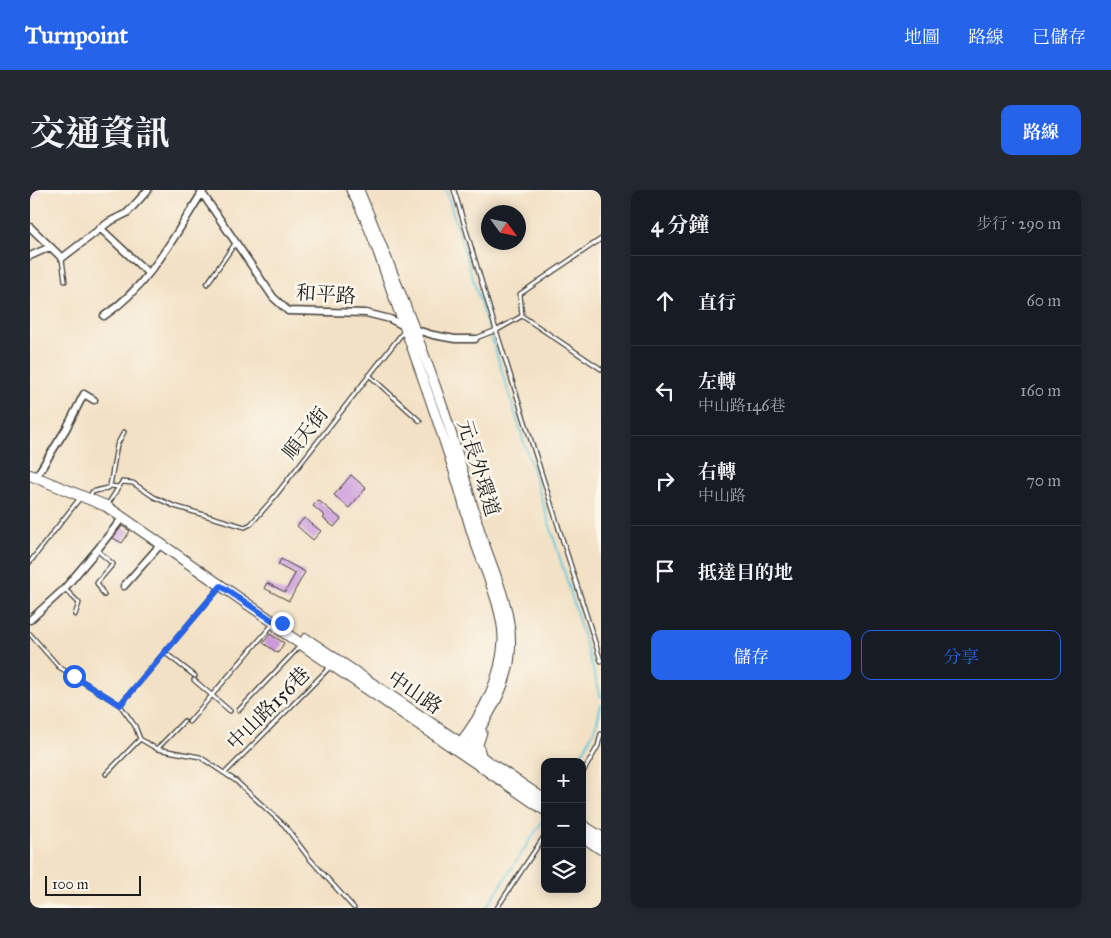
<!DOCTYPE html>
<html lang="zh-TW">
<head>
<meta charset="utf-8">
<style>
	:root { --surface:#171b24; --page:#242831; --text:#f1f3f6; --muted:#9ea1a6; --line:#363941; --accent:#2563eb }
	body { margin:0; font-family:"IM FELL Great Primer","Noto Serif TC",serif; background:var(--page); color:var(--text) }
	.controls { position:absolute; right:15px; bottom:15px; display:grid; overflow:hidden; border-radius:10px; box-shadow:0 2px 12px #0003 }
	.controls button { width:45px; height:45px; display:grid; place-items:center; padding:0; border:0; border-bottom:1px solid var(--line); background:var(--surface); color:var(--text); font:25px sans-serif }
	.compass { position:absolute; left:451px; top:15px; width:45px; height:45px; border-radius:50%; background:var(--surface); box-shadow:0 2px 12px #0003; rotate:123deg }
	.scale { position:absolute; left:15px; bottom:12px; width:96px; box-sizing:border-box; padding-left:5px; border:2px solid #1c1c1c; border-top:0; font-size:14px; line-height:18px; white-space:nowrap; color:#1c1c1c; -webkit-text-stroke:4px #fbf7ec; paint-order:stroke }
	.stop { position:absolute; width:15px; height:15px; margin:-11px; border:4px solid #2563eb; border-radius:50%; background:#fff }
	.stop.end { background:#2563eb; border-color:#fff; box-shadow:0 1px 5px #0008 }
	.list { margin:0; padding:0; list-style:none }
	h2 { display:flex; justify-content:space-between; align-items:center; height:65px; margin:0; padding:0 20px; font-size:21px }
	h2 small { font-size:16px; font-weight:400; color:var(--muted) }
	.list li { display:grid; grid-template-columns:32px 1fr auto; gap:15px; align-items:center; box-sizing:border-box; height:90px; padding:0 20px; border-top:1px solid var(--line) }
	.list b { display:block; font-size:19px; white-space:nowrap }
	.list p { margin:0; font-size:16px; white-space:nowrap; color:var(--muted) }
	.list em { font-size:16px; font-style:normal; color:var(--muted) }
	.actions { display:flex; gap:10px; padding:15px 20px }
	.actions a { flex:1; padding:11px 0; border:1px solid var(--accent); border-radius:10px; text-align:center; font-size:18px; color:var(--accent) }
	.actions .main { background:var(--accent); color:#fff }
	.icon { flex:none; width:28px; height:28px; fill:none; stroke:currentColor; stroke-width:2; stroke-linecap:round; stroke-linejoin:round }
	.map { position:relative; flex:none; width:571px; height:718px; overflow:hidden; border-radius:10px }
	header { display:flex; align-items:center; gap:30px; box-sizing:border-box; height:70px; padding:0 25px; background:var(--accent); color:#fff }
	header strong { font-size:24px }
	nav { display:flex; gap:28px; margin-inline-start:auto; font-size:18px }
	.intro { display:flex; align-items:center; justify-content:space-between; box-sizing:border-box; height:120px; padding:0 30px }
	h1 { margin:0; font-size:35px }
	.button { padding:12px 22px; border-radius:10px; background:var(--accent); color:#fff; font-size:18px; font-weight:700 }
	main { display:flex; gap:30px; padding:0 30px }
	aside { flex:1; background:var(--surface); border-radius:10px; box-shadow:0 2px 12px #0003 }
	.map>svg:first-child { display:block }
</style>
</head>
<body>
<header>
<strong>Turnpoint</strong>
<nav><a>地圖</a><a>路線</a><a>已儲存</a></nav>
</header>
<div class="intro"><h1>交通資訊</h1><a class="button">路線</a></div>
<main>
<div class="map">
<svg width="571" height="718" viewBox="0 0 571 718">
	<rect width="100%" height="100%" fill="#fbf7ec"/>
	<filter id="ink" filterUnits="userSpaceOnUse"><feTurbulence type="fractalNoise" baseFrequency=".02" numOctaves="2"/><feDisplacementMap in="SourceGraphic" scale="10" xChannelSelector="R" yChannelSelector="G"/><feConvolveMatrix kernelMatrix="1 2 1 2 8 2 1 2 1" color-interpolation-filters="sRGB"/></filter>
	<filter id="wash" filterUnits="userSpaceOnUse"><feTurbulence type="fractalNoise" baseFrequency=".0096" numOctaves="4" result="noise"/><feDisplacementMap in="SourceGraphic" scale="20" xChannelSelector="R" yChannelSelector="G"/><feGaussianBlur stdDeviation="1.12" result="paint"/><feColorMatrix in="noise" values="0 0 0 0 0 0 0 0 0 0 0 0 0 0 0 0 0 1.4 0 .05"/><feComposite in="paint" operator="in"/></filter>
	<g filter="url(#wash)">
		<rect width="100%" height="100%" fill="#f3e1c5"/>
		<path fill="#ecd1ea" d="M0 0H14L0 13Z"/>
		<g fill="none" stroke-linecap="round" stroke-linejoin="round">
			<path stroke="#60c8dc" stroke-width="2" d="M416 0 458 138
				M461 146 539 397 571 507
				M548 572 566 536 571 515
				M456 718 515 627"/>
		</g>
		<g id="blocks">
			<path fill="#cb9adc" d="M321 285 336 298 319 318 304 305Z
				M288 310 311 329 304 337 293 328 295 326 283 316Z
				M274 328 291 341 283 350 267 336Z
				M92 336 100 341 92 353 83 348Z
				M251 369 275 382 259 411 234 398 237 393 255 402 265 384 248 375Z
				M240 444 254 453 248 463 233 453Z"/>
		</g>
	</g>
	<g filter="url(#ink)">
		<use href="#blocks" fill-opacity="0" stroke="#3c3a35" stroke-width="1"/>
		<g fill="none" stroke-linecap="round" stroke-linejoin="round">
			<g stroke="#3c3a35" stroke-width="5.5">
				<path id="lane" d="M424 0 466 140 571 471
					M32 69 35 91
					M177 94 206 52
					M492 126 490 104 571 49
					M446 148 469 139 492 126 571 179
					M339 185 390 231
					M80 296 87 255 94 242
					M60 307 62 302 77 298 80 296 89 297
					M78 314 92 292 103 293 124 307 144 316 215 337 221 334 242 310 374 141
					M68 361 83 374 67 393 74 405
					M0 372 50 308
					M35 399 49 413 45 425
					M0 444 29 477 90 515 105 536 110 549 127 559 170 567 206 591 255 636 279 668 324 718
					M134 462 165 486
					M164 490 200 521
					M90 515 190 397
					M209 520 271 455
					M159 532 243 434
					M127 559 154 531
					M195 583 300 477
					M76 584 110 549
					M552 584 568 556 571 544
					M467 718 515 645"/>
			</g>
			<g stroke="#3c3a35" stroke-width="9">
				<path id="street" d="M170 0 243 107 258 121 336 123 360 129 374 136 403 145 425 149H445
					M0 37 32 68 79 32 97 23 118 0
					M70 38 118 83
					M0 66 20 57
					M74 126C118 97 145 45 173 1
					M6 287 36 239 54 204 64 210
					M94 396 131 354
					M0 430 34 399 67 360 93 327"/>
			</g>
			<g stroke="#3c3a35" stroke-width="11">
				<path id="secondary" d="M321 0C339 32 351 71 363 105 385 166 407 226 426 288 432 306 436 325 442 343 452 374 474 419 473 451 471 491 451 527 427 557
					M329 0C358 71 387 142 412 215 426 255 437 297 449 338 463 383 487 424 479 473 473 507 452 534 435 564
					M452 568 448 555 452 542"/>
			</g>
			<g stroke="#3c3a35" stroke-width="12">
				<path id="primary" d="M0 285 76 316 245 433 249 439 515 620
					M276 449 515 610
					M552 635 571 647
					M552 646 571 659"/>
			</g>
			<use href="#lane" stroke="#fff" stroke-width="3"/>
			<use href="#street" stroke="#fff" stroke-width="6"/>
			<use href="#secondary" stroke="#fff" stroke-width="9"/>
			<use href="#primary" stroke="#fff" stroke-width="10"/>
		</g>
	</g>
	<g fill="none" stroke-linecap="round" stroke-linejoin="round" filter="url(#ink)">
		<path stroke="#2563eb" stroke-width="6" d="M44 486 90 515 191 396 245 432 252 433"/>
	</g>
	<g text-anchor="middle" stroke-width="5" stroke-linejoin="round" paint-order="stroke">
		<g font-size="20" fill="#1c1c1c" stroke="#fbf7ec">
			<text transform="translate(296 104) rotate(4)" y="7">和平路</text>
			<text transform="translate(275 243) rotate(-52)" y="7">順天街</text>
			<text transform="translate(449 278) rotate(73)" y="7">元長外環道</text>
			<text transform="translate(385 502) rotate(34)" y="7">中山路</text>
			<text transform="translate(238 518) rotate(-45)" y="7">中山路156巷</text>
		</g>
	</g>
</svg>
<div class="controls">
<button>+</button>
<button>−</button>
<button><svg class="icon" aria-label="layers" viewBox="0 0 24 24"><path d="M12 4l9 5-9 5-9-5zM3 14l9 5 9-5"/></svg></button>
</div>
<svg class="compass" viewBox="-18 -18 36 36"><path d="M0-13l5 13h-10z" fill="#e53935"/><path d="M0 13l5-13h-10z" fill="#9ea1a6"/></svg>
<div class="scale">100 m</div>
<div class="stop" style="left:44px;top:486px"></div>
<div class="stop end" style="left:252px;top:433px"></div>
</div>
<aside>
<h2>4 分鐘<small>步行 · 290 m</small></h2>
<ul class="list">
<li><svg class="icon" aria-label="ahead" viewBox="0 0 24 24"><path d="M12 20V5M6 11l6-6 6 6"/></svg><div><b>直行</b></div><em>60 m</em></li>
<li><svg class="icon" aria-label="left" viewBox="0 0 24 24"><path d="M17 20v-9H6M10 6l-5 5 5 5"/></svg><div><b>左轉</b><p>中山路146巷</p></div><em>160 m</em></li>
<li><svg class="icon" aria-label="right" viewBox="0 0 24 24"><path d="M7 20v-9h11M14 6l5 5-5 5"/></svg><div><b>右轉</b><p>中山路</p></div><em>70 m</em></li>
<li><svg class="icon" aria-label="arrive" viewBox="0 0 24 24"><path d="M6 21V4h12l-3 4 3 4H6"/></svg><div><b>抵達目的地</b></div></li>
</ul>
<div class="actions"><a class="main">儲存</a><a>分享</a></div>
</aside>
</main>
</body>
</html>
